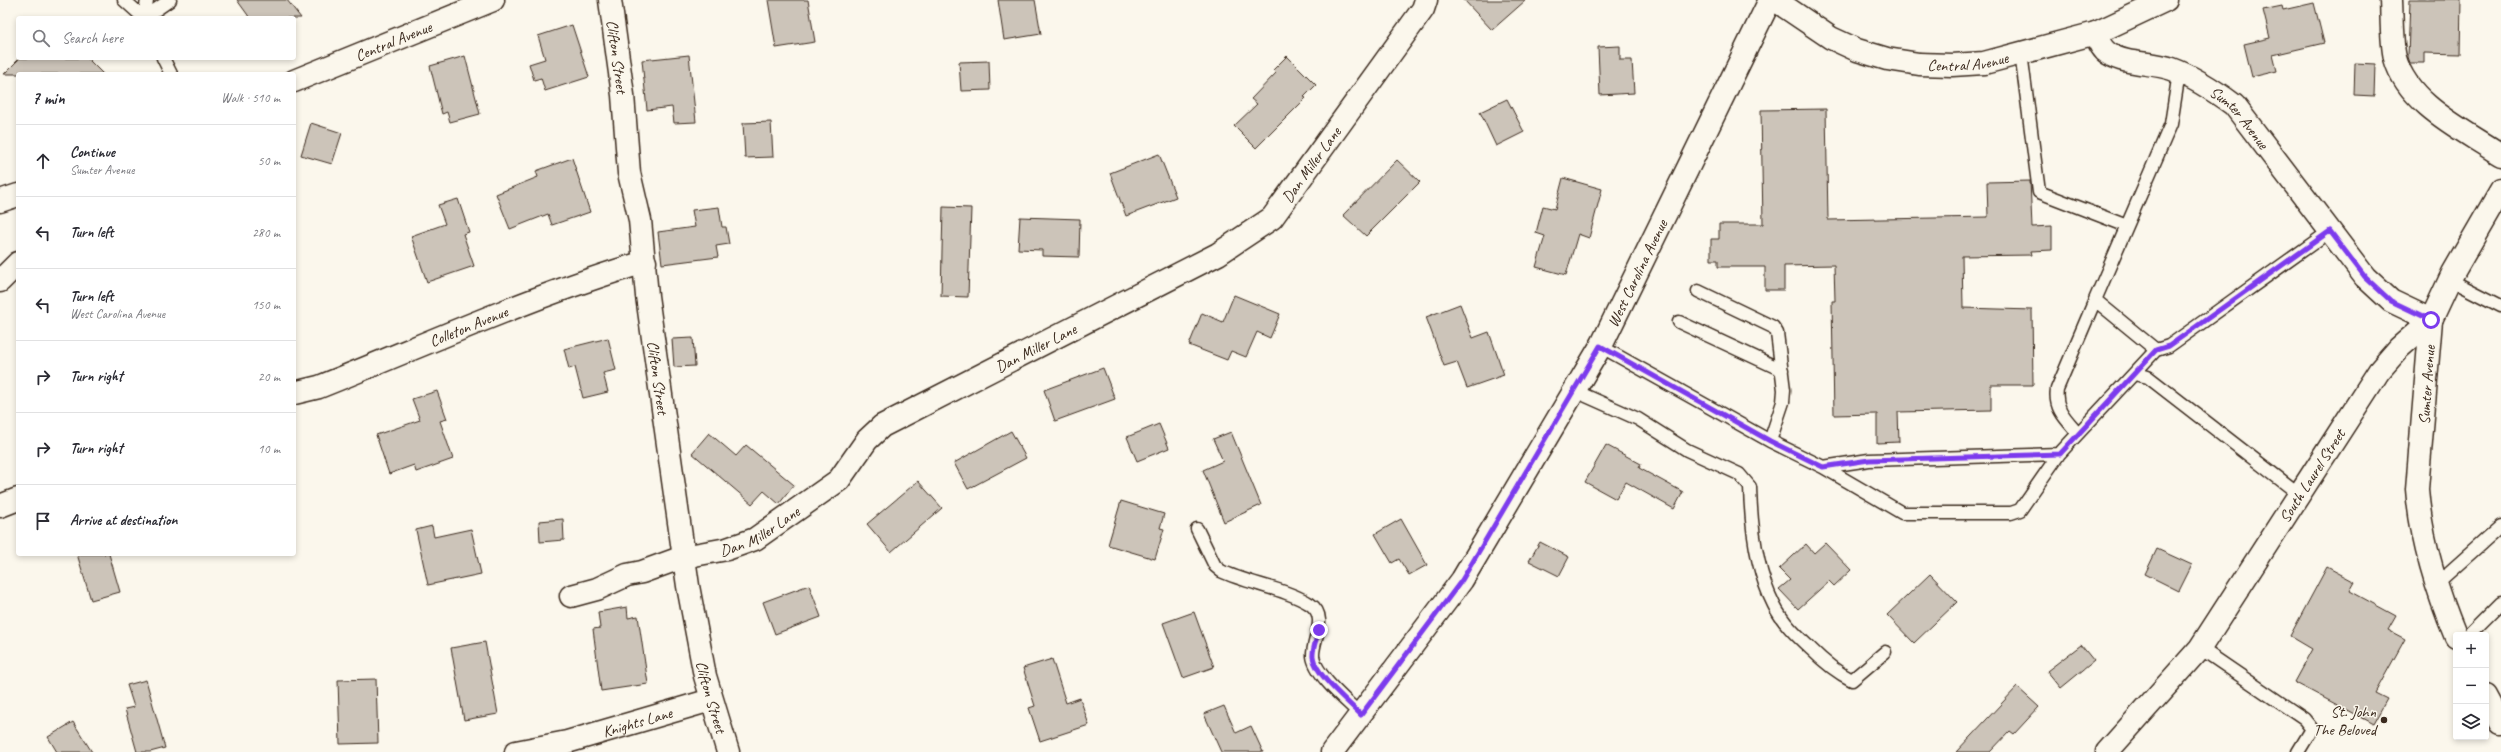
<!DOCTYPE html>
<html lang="en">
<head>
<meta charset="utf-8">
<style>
	:root { --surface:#fff; --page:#f2f2f3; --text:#2b2b33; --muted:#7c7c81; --line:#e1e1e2 }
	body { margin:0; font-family:Caveat,sans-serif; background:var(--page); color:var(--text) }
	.controls { position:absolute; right:12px; bottom:12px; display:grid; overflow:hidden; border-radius:4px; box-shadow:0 2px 6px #0003 }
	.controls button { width:36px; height:36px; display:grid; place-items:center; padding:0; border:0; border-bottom:1px solid var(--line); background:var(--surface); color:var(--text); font:20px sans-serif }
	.stop { position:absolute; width:12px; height:12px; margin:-9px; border:3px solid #7c3aed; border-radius:50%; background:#fff }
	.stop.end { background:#7c3aed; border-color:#fff; box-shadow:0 1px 4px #0008 }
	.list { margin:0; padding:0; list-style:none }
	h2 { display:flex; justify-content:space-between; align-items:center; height:52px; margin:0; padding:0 16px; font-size:17px }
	h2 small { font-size:13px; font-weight:400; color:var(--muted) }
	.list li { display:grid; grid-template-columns:26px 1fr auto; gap:12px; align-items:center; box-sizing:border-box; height:72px; padding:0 16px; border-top:1px solid var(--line) }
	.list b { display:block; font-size:15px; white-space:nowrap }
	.list p { margin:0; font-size:13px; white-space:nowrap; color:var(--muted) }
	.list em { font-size:13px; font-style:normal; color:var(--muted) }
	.icon { flex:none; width:22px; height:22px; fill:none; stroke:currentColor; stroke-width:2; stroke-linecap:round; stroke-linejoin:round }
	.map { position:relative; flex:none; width:2501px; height:752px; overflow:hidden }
	.search { position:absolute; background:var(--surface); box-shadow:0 2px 6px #0003; left:16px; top:16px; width:280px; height:44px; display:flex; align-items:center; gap:10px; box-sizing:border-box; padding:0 14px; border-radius:4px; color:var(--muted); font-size:15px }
	.panel { position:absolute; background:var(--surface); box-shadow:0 2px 6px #0003; left:16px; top:72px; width:280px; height:484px; border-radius:4px }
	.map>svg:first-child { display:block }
</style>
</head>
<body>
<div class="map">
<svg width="2501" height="752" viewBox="0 0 2501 752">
	<rect width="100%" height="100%" fill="#fbf7ec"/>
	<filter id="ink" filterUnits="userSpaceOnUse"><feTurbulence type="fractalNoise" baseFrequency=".025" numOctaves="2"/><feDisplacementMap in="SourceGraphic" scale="8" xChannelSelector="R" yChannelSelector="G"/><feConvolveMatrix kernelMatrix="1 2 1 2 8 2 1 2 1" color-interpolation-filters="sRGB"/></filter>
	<g filter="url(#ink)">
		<path fill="#ccc4b9" stroke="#3b2a1e" d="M237 0H287L301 18H250Z
			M768 0H808L815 42 776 48Z
			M998 0H1035L1041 34 1004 40Z
			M1464 0H1526L1492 30Z
			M2410 0H2461L2460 54 2424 53V63H2410L2408 57Z
			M2314 3 2324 43 2273 55 2277 71 2252 77 2244 44 2270 38 2263 10 2282 6 2283 10Z
			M572 25 589 77 545 91 541 78 534 80 529 64 545 59 538 36Z
			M1620 46V60H1632L1634 93 1600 95 1598 47Z
			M689 55 696 122 674 123 672 107 647 110 642 60Z
			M465 56 480 114 450 122 447 112 442 114 430 66Z
			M1287 56 1316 85 1304 97 1306 98 1256 148 1234 126 1257 104 1251 99 1276 73 1273 70Z
			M20 58H87L103 74H4Z
			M989 61 990 90 961 91 959 62Z
			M2355 63 2375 64 2374 96 2354 95Z
			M1507 99 1524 132 1496 146 1480 112Z
			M1826 109 1828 220 1988 217 1987 182 2030 181 2032 227 2052 226V250L2031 251 2032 255 1962 256 1963 308 2032 310 2033 385H1991V410L1898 412 1899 442 1877 443V414L1834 415 1832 301H1835L1834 265 1784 266V290H1765V267H1718V260H1711V239H1719V224H1763L1761 110Z
			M771 122 773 157 745 158 743 123Z
			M311 123 342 133 332 164 301 155Z
			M1159 154 1176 197 1126 216 1110 173Z
			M572 158 590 212 552 225 548 214 510 229 496 194 538 177 536 171Z
			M1397 160 1420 182 1366 236 1343 215Z
			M1563 178 1602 189 1589 238 1578 234 1566 275 1536 267 1545 236 1536 233 1543 206 1555 209Z
			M458 199 469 232 463 234 474 266 427 282 411 236 445 224 438 205Z
			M719 207 722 227H726L729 244 716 246 718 257 662 264 658 232 695 227 692 210Z
			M943 207 971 208 968 297 941 296Z
			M1020 217 1080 219 1079 257 1042 256V250L1018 249Z
			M1234 295 1280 314 1270 338 1257 332 1246 357 1231 351 1227 360 1189 345 1202 313 1223 322Z
			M1460 304 1473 338 1489 332 1504 375 1467 388 1457 362 1444 366 1426 317Z
			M608 338 616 370 603 373 608 392 583 398 575 367 569 369 564 349Z
			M693 338 695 366 674 367 672 339Z
			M1103 368 1115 399 1055 421 1044 390Z
			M437 391 447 419 440 421 453 459 416 472 414 465 389 474 376 435 420 420 412 399Z
			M1159 424 1169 448 1137 461 1127 437Z
			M1011 431 1026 458 968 489 954 463Z
			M1231 432 1261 505 1224 522 1203 470 1223 461 1213 439Z
			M709 433 736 456 746 445 794 485 779 504 764 491 752 504 692 453Z
			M1606 445 1641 464 1639 468 1683 492 1674 509 1626 482 1616 499 1585 482Z
			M918 481 942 508 891 552 867 524Z
			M1121 501 1164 514 1160 528 1164 529 1155 559 1108 545Z
			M563 519 564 540 540 542 539 521Z
			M1401 519 1427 565 1409 575 1399 559 1392 563 1375 534Z
			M432 526 434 537 471 529 481 574 428 585 416 530Z
			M1540 542 1569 557 1559 576 1529 561Z
			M1825 543 1851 570 1834 586 1829 581 1798 609 1779 589 1790 580 1779 569 1806 544 1814 553Z
			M2157 549 2192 565 2179 591 2145 574Z
			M77 554H109L120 592 91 600Z
			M2327 567 2355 582 2350 591 2396 616 2388 630 2405 639 2375 693 2387 699 2373 724 2294 682 2312 649 2290 636Z
			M1930 574 1957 602 1914 643 1887 615Z
			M809 585 821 617 775 634 763 602Z
			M627 607 628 618 638 616 648 684 601 691 593 629 600 628 598 612Z
			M1194 612 1214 667 1183 678 1163 623Z
			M485 642 498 714 464 720 451 648Z
			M2081 645 2094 661 2061 688 2047 671Z
			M1052 659 1066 703 1080 698 1089 725 1040 741 1029 708 1035 706 1023 668Z
			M376 679 378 743 340 744 338 680Z
			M146 680 165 748 150 752H137L125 709 134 707 127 685Z
			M2017 687 2039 707 2014 734 2010 731 1990 752H1956Z
			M1224 706 1236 733 1251 726 1263 752H1221L1204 714Z
			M73 722 92 752H57L48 737Z"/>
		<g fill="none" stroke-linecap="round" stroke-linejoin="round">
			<g stroke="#3b2a1e" stroke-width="15">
				<path id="lane" d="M124 0 144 18
					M144 18 170 0
					M144 18 147 0
					M2021 53 2039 192 2127 226
					M163 58 171 74
					M2450 280 2501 306
					M1698 291 1773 327 1777 333 1784 390 1783 402 1770 441
					M1679 322 1782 370
					M1600 346 1770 441 1823 467 1902 513H2011L2020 510 2059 454 2156 350 2169 346 2330 231
					M2156 350 2095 300 2171 124 2179 73
					M2134 374 2148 377 2299 494
					M1575 391 1638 419 1687 450 1739 474 1750 487C1751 526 1756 570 1774 605 1782 622 1797 636 1811 649 1824 662 1836 672 1852 680L1885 652
					M2078 433C2066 419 2054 409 2057 389L2095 300
					M1823 467 1869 460 2059 454
					M1197 529 1215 566 1221 571C1249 584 1284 588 1310 604 1329 617 1312 640 1313 656 1315 675 1348 702 1361 715
					M2436 584 2501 526
					M2469 635 2501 603
					M2200 648 2304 719 2312 729 2298 752"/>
			</g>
			<g stroke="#3b2a1e" stroke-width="25">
				<g id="street">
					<path id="s1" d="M610 0 623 95 629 173 640 220 647 296 688 586 705 676 728 752"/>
					<path d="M2391 0C2392 19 2391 40 2395 58 2408 105 2464 130 2501 155"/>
					<path id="s2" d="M2096 33C2098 41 2101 49 2109 54 2127 65 2152 62 2172 69 2194 77 2215 91 2234 105L2365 277 2391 301 2431 320"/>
					<path d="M0 281 18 263"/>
					<path id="s3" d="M294 393 319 387C427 344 533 295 645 262"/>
					<path d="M0 506 18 499"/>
					<path id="s4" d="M571 596 597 589 627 575 642 572 683 557 727 549 755 539 839 480 867 440 882 426 1218 254 1272 218 1423 9 1426 0"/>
					<path id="s5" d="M516 752 567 742 711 700"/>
					<path id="s6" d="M1332 752 1462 580 1602 344 1770 0"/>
				</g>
			</g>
			<g stroke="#3b2a1e" stroke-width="25">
				<g id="secondary">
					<path id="s7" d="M1775 0 1831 38 1857 50 1887 59 1919 64 1952 65 1984 63 2096 33 2166 0"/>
					<path id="s8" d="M294 81 493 0"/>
					<path d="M0 201 18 195"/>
					<path d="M2431 320 2417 489C2421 541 2436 589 2456 637"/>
					<path d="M2486 696 2501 724"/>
					<path id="s9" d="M2107 752 2200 648 2379 371 2399 348 2431 320 2453 273 2501 190"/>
				</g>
			</g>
			<use href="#lane" stroke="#fbf7ec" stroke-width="12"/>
			<use href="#street" stroke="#fbf7ec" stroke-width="22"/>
			<use href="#secondary" stroke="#fbf7ec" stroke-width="22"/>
		</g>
	</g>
	<g fill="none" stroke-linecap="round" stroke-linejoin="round" filter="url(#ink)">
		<path stroke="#7c3aed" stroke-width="5" d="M1319 630C1317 638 1312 649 1313 657 1316 676 1348 701 1361 715L1462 580 1600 346 1770 441 1823 467 1869 460 2060 454 2156 350 2169 346 2330 231 2365 277 2391 301 2431 320"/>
	</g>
	<circle fill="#3b2a1e" stroke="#fbf7ec" stroke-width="1.5" cx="2384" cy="720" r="4"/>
	<g text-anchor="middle" stroke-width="3" stroke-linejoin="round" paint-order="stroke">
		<g font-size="16" fill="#3b2a1e" stroke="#fbf7ec">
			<text dy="6" stroke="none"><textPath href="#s8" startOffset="107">Central Avenue</textPath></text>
			<text dy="6" stroke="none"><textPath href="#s1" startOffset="57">Clifton Street</textPath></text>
			<text dy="6" stroke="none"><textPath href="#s7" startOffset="209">Central Avenue</textPath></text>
			<text dy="6" stroke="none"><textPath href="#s2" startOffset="175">Sumter Avenue</textPath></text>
			<text dy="6" stroke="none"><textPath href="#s4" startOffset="874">Dan Miller Lane</textPath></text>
			<text dy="6" stroke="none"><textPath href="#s6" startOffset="569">West Carolina Avenue</textPath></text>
			<text dy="6" stroke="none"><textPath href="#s3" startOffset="187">Colleton Avenue</textPath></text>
			<text dy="6" stroke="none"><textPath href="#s4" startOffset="538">Dan Miller Lane</textPath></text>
			<text dy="6" stroke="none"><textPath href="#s1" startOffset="381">Clifton Street</textPath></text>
			<text transform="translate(2426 385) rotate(-86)" y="6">Sumter Avenue</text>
			<text dy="6" stroke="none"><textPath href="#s9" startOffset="345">South Laurel Street</textPath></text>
			<text dy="6" stroke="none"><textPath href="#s4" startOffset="201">Dan Miller Lane</textPath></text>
			<text dy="6" stroke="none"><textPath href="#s1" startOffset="705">Clifton Street</textPath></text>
			<text dy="6" stroke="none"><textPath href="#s5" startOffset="125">Knights Lane</textPath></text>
		</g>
		<g font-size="16" fill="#3b2a1e" stroke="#fbf7ec" text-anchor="end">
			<text x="2376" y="717">St. John<tspan x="2376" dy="18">The Beloved</tspan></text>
		</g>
	</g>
</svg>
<div class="controls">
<button>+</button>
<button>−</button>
<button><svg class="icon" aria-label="layers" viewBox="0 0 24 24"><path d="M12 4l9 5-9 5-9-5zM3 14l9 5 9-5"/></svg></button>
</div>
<div class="stop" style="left:2431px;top:320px"></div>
<div class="stop end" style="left:1319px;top:630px"></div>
<div class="search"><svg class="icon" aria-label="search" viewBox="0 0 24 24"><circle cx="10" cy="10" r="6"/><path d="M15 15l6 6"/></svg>Search here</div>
<section class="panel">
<h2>7 min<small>Walk · 510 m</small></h2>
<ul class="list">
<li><svg class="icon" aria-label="ahead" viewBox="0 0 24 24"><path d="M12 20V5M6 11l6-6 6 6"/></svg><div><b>Continue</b><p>Sumter Avenue</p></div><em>50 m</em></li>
<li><svg class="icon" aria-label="left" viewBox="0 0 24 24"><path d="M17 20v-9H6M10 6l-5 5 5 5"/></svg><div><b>Turn left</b></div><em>280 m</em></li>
<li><svg class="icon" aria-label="left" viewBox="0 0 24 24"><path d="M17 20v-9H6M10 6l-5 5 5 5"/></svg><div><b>Turn left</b><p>West Carolina Avenue</p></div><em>150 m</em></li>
<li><svg class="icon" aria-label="right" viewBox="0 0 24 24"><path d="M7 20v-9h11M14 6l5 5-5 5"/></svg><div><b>Turn right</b></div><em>20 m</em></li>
<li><svg class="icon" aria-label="right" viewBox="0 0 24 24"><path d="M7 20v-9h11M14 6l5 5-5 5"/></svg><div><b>Turn right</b></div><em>10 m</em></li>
<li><svg class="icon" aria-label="arrive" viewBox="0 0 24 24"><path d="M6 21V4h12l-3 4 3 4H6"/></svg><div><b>Arrive at destination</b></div></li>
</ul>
</section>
</div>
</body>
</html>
